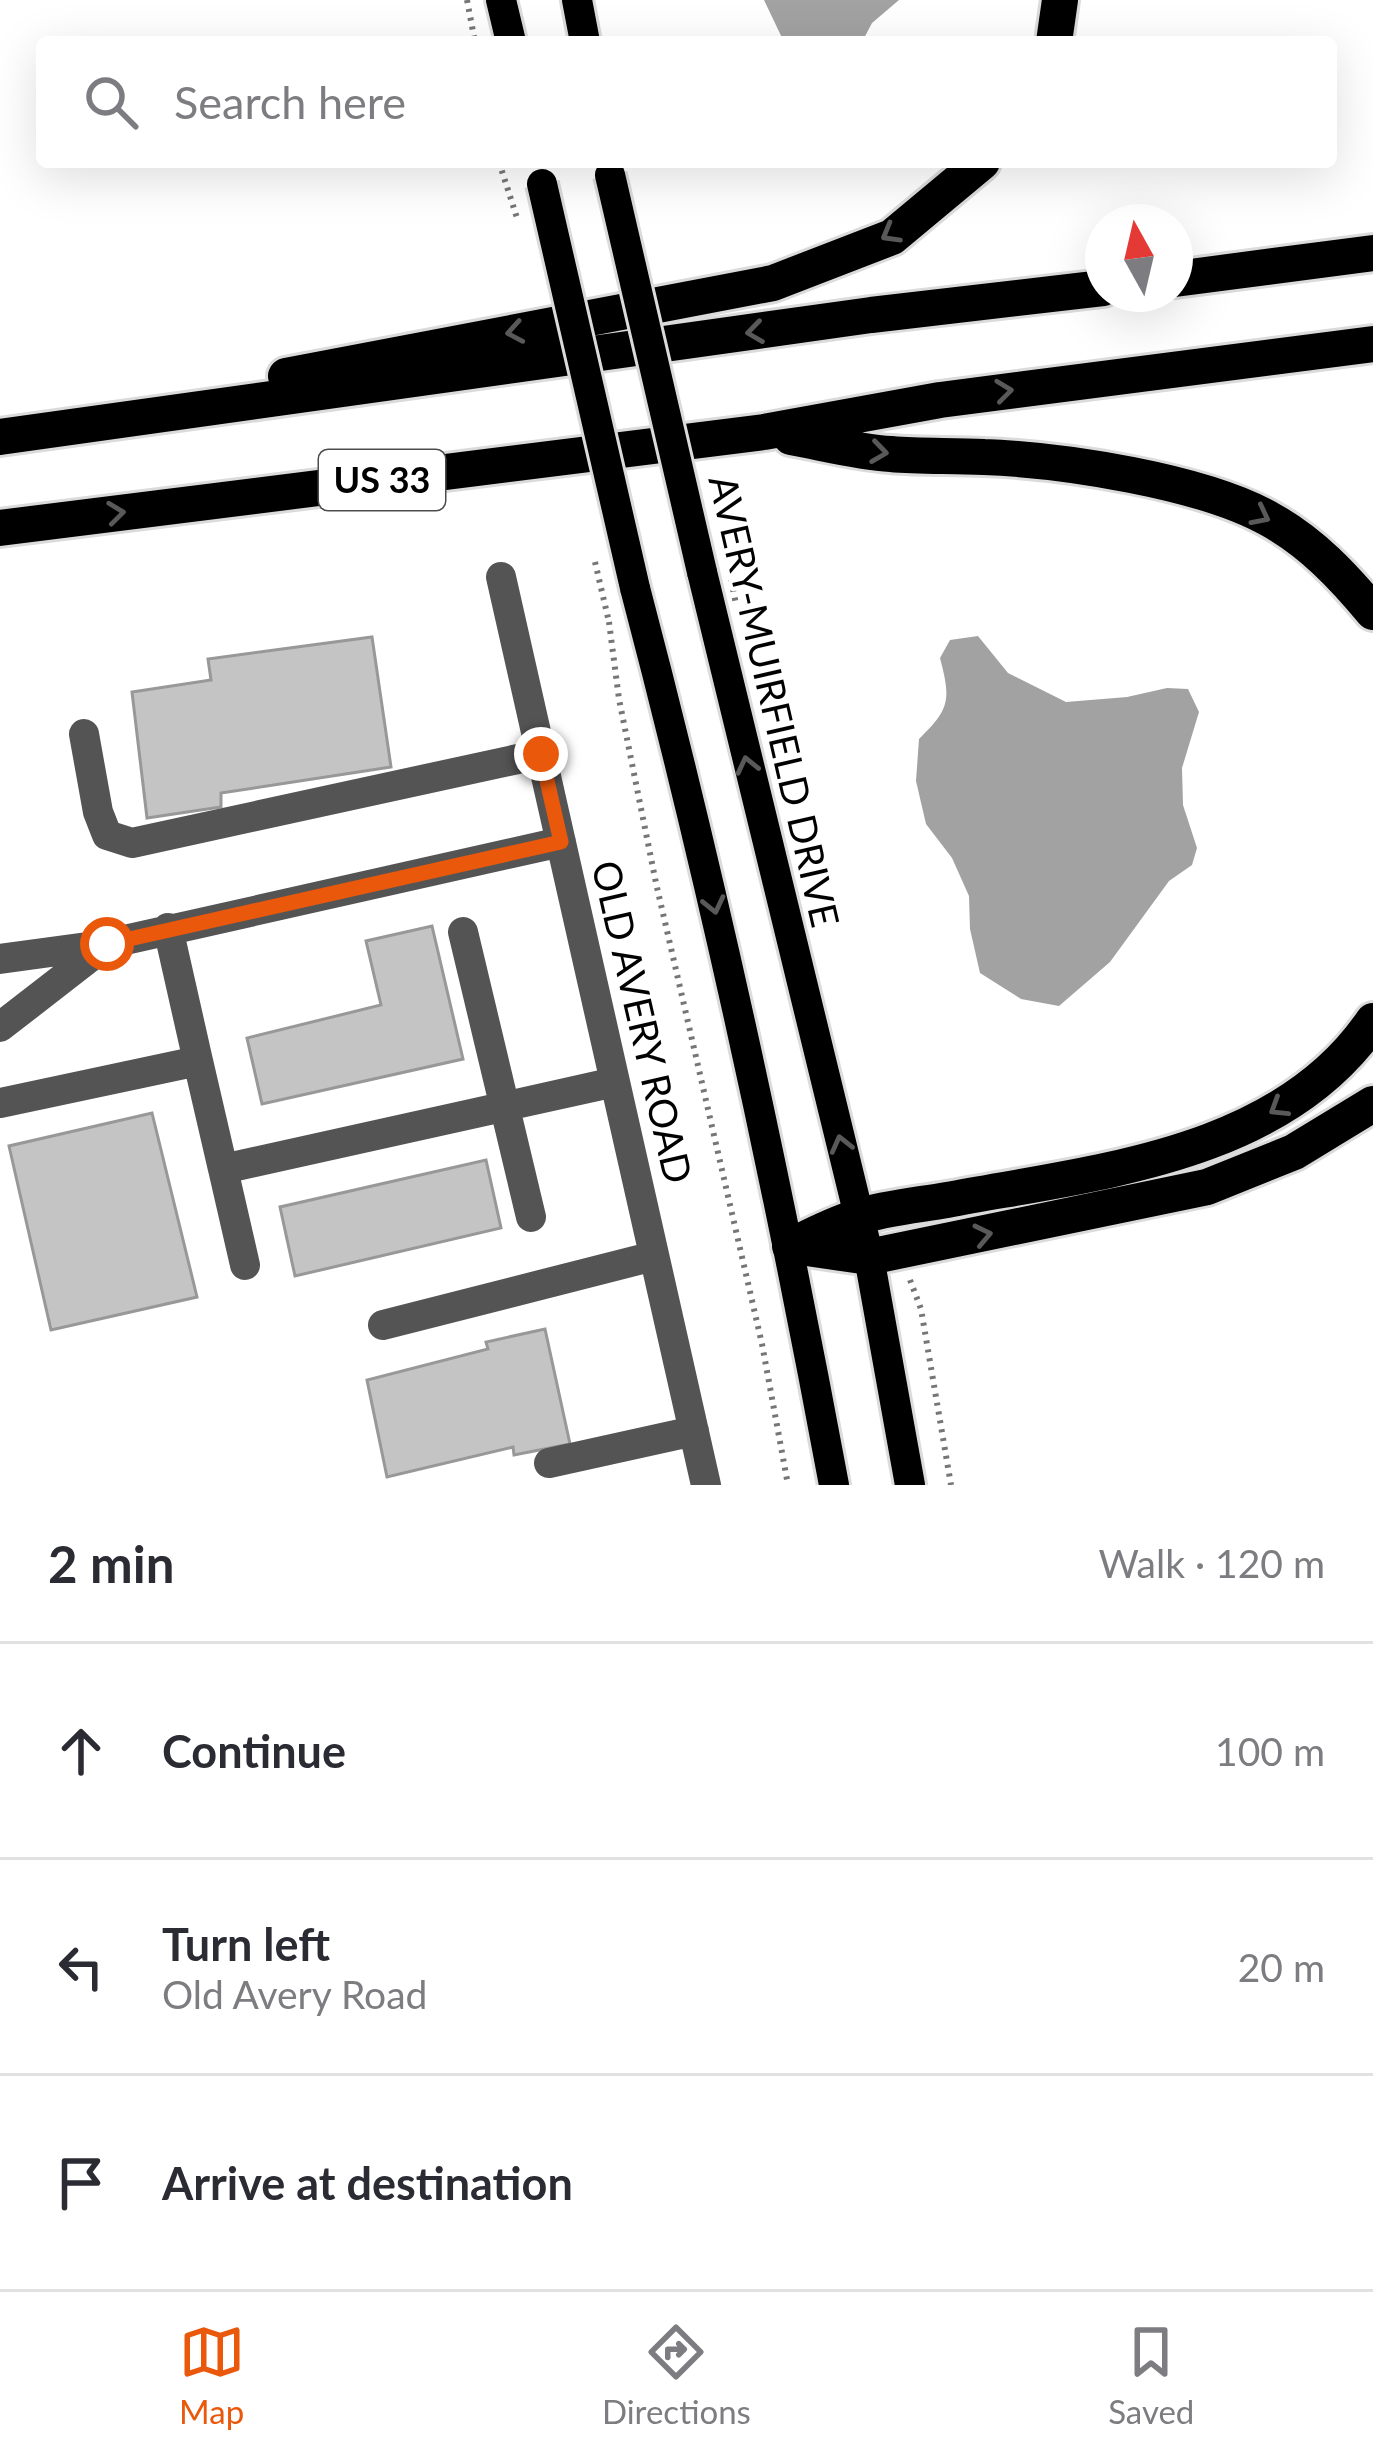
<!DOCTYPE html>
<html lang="en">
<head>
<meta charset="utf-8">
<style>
	:root { --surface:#fff; --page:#f7f7f7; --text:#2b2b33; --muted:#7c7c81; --line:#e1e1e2; --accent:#ea580c }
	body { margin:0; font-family:Lato,sans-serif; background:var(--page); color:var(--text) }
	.compass { position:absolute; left:1085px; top:204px; width:108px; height:108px; border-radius:50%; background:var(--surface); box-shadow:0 12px 48px #0002; rotate:352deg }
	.stop { position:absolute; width:36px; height:36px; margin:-27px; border:9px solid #ea580c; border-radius:50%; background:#fff }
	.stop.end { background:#ea580c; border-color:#fff; box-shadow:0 3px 12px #0008 }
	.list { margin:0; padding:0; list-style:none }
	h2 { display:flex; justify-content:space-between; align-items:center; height:156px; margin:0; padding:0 48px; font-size:51px }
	h2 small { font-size:39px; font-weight:400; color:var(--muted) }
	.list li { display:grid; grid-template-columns:78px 1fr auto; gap:36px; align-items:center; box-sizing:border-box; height:216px; padding:0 48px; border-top:3px solid var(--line) }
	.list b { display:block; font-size:45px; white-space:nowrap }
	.list p { margin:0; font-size:39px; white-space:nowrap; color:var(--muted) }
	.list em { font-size:39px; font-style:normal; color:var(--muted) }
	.icon { flex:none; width:66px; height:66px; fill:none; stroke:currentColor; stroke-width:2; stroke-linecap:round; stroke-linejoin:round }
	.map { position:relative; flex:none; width:1373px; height:1485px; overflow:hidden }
	.search { position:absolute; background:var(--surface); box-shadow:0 12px 48px #0002; left:36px; right:36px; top:36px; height:132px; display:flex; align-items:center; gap:30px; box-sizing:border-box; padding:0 42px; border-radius:12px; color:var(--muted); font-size:45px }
	.sheet { height:804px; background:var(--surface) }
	nav { display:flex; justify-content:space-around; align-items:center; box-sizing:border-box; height:168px; border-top:3px solid var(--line); background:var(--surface); font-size:33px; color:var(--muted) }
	nav a { display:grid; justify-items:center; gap:6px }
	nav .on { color:var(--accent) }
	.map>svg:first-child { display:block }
</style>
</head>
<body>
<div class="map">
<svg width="1373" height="1485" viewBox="0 0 1373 1485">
	<rect width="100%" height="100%" fill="#fff"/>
	<path fill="#a2a2a2" d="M764 0H899L872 23 862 42H784Z
		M978 636 1008 673 1066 702 1127 697 1167 688 1188 689 1199 712 1182 768 1183 805 1197 848 1192 865 1169 881 1110 962 1059 1006 1021 999 980 973 970 929 969 896 952 858 926 824 916 781 919 739C950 709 951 700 940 658L950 640Z"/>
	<path fill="#c4c4c4" stroke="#989898" stroke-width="3" d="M372 637 391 767 221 793V807L147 818 132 692 211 680 208 659Z
		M432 926 463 1059 262 1104 247 1038 381 1005 366 941Z
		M152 1113 197 1297 51 1330 9 1146Z
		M486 1160 501 1228 295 1276 280 1207Z
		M545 1329 570 1444 514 1455 513 1447 387 1477 367 1380 488 1349 486 1342Z"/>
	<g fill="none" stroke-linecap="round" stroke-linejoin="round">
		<g stroke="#dbdbdb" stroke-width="36">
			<path id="major" d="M501 0 511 42
				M577 0 585 42
				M702 572 869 1257 910 1485
				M635 588C713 884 778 1183 834 1485"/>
		</g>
		<g stroke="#dbdbdb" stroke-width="42">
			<path id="highway" d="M1054 42 1060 0
				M1175 279 1373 253
				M286 376 773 283 892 237 982 162
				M0 437 871 315 1103 288
				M791 437C824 443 858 452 891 454 922 457 953 455 984 457 1063 460 1203 481 1271 520 1312 543 1343 576 1373 612
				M0 528 764 432 940 400 1373 344
				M790 1246C812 1236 834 1224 857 1217 885 1208 918 1205 947 1200 1095 1172 1281 1157 1373 1021
				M793 1246 869 1257 1207 1187 1294 1152 1373 1104"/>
		</g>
		<path stroke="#767676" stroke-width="6" stroke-dasharray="3 6" stroke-linecap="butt" d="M467 0 475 42
			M499 162 518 221
			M609 622 619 699 656 883 762 1344 788 1485
			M910 1280 921 1309 951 1485"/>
		<path stroke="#545454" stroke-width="30" d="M501 577 706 1485
			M84 734 98 812 107 835 132 843 541 754
			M168 928 198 1061
			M463 932 531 1217
			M0 959 102 945
			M0 1027 107 944 561 842
			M0 1103 198 1061 223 1169 615 1082
			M223 1169 245 1265
			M383 1325 654 1256
			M549 1463 694 1431"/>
		<use href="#major" stroke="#000" stroke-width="30"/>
		<use href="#highway" stroke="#000" stroke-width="36"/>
		<g stroke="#dbdbdb" stroke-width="36" stroke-linecap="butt">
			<path id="major-bridge" d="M610 175 702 572
				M542 184 635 588"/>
		</g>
		<path stroke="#767676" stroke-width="6" stroke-dasharray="3 6" stroke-linecap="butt" d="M595 562 609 622
			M731 580 736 604"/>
		<use href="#major-bridge" stroke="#000" stroke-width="30"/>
	</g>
	<defs><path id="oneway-chevron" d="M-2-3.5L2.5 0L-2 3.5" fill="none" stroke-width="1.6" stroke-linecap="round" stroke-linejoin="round" transform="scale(3)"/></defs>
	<g stroke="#595959">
		<use href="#oneway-chevron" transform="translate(890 234) rotate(150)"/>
		<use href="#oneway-chevron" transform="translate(515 332) rotate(170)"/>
		<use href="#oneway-chevron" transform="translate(755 332) rotate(172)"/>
		<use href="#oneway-chevron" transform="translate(1004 391) rotate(-7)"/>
		<use href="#oneway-chevron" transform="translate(879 452) rotate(8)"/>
		<use href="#oneway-chevron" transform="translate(116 513) rotate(-7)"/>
		<use href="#oneway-chevron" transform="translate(1261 516) rotate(27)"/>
		<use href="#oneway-chevron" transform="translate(747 765) rotate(-103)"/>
		<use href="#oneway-chevron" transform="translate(714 905) rotate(77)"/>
		<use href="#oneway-chevron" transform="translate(1278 1108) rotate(148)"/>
		<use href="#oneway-chevron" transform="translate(841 1144) rotate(-104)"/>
		<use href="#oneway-chevron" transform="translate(983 1235) rotate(-12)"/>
	</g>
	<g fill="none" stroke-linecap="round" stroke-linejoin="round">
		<path stroke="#ea580c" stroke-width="15" d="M107 944 561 842 541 754"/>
	</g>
	<g text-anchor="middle" stroke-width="9" stroke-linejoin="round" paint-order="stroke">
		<rect fill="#fff" stroke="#4c4c4c" stroke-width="3" x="319" y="450" width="126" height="60" rx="9"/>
		<g font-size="36" font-weight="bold" fill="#000">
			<text x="382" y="493">US 33</text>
		</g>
		<g font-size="39" fill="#000" stroke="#fff">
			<text transform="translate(774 701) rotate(77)" y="14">AVERY-MUIRFIELD DRIVE</text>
			<text transform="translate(642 1022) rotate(77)" y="14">OLD AVERY ROAD</text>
		</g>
	</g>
</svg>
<svg class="compass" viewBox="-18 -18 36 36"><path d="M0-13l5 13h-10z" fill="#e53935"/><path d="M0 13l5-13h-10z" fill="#7c7c81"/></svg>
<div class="stop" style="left:107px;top:944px"></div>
<div class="stop end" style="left:541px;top:754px"></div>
<div class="search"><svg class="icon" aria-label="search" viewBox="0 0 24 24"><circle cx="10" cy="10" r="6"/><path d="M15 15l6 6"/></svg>Search here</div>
</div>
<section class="sheet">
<h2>2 min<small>Walk · 120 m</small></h2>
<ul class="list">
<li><svg class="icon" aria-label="ahead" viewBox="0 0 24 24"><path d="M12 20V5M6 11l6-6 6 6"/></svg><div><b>Continue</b></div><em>100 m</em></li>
<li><svg class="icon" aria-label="left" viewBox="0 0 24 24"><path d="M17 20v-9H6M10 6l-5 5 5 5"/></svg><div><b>Turn left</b><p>Old Avery Road</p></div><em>20 m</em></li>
<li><svg class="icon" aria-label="arrive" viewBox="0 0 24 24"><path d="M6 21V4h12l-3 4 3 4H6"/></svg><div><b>Arrive at destination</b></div></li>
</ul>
</section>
<nav>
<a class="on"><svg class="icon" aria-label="map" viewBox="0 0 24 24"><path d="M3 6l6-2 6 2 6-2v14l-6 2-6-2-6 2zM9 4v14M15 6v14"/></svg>Map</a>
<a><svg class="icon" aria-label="directions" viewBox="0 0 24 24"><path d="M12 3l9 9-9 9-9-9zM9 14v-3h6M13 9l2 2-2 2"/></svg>Directions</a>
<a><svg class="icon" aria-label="saved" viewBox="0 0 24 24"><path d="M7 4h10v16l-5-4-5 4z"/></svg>Saved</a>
</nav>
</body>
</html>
